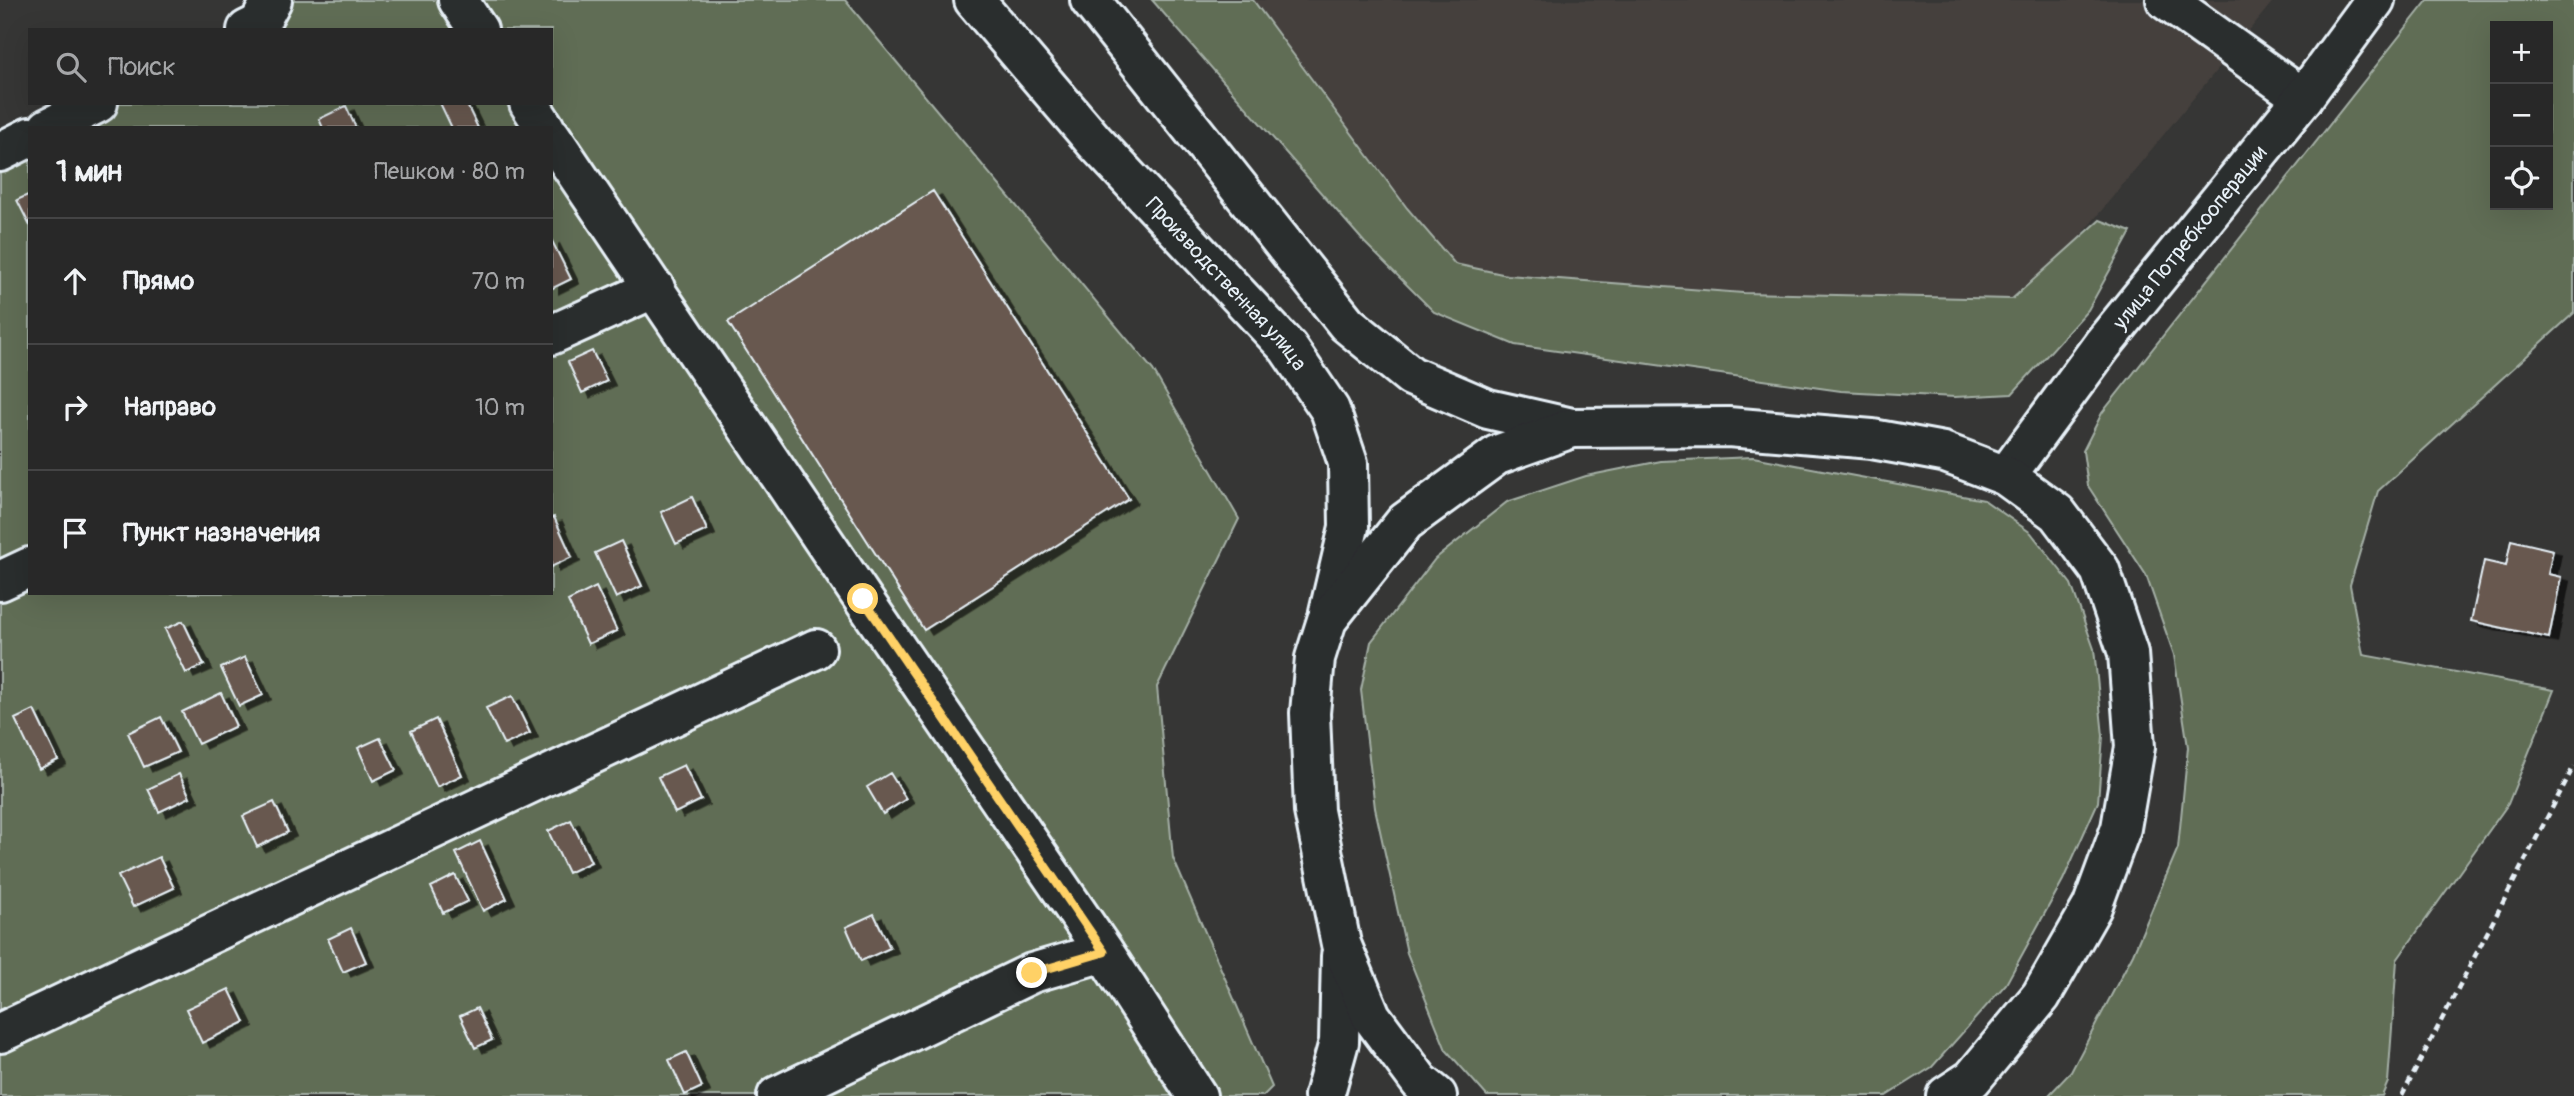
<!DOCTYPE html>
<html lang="ru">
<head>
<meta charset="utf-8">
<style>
	:root { --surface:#282828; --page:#303030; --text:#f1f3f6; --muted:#a5a6a8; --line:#444445 }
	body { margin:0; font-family:Pangolin,sans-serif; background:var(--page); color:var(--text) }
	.controls { position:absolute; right:21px; top:21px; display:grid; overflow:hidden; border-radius:0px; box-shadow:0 7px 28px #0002 }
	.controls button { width:63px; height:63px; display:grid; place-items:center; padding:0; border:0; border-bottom:2px solid var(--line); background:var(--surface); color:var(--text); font:35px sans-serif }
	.stop { position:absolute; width:21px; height:21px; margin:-16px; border:5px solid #ffd166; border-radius:50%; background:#fff }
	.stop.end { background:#ffd166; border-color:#fff; box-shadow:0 2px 7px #0008 }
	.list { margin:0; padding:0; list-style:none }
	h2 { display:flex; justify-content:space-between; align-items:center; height:91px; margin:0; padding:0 28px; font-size:30px }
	h2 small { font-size:23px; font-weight:400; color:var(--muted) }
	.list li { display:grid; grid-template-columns:46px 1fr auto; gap:21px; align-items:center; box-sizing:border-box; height:126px; padding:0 28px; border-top:2px solid var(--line) }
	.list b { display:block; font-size:26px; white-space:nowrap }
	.list em { font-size:23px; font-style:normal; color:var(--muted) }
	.icon { flex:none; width:38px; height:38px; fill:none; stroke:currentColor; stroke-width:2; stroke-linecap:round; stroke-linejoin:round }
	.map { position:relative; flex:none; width:2574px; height:1096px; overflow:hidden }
	.search { position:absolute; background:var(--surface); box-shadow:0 7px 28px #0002; left:28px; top:28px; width:525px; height:77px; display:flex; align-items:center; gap:18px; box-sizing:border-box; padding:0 24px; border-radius:0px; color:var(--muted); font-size:26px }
	.panel { position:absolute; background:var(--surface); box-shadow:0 7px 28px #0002; left:28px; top:126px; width:525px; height:469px; border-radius:0px }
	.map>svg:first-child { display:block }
</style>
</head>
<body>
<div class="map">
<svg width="2574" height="1096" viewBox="0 0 2574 1096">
	<defs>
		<filter id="shadow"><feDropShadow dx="8" dy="4.5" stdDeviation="0" flood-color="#0009"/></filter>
	</defs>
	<rect width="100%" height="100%" fill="#363635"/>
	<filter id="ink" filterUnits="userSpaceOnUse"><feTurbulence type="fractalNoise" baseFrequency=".0143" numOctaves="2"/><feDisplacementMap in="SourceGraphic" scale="14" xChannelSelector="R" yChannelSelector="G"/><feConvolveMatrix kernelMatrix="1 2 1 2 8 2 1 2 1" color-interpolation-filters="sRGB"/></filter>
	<g filter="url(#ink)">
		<path fill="#45403d" d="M1224 0H2274L1992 344 1453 294Z"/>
		<path fill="#616d54" stroke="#a4afa6" stroke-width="2" fill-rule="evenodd" d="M258 0H845L1153 370 1239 519 1157 687 1173 858 1272 1087 1263 1096H0V159L30 145V593H551V128H66L118 103H551V30H273Z
			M1152 0H1253L1407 208 1455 264 1507 275 1743 293 2012 299 2100 220 2131 232 2088 310 2012 394 1955 397 1841 391 1515 345 1434 312 1365 243Z
			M2428 0H2574V313L2378 491 2350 585 2363 655 2554 690 2508 804 2397 960 2388 1082 2382 1096H2048L2071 1072 2133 954 2178 848 2188 747 2174 655 2146 575 2088 486 2083 451 2102 413ZM2495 26H2548V205H2495Z
			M1753 457 1984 500 2031 533 2071 584 2094 649 2103 736 2098 802 2063 880 2006 984 1932 1067 1886 1096H1487L1446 1050 1407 953 1375 808 1361 690 1371 642 1435 559 1507 502 1586 476 1661 461Z"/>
		<path fill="#68594f" stroke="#e8f1f8" stroke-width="2" filter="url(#shadow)" d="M440 103H466L478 128H452Z
			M346 106 356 128H323L319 119Z
			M933 191 1129 499 924 630 728 322Z
			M30 194V226L17 200Z
			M551 239 571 279 551 289Z
			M592 351 607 381 582 393 568 362Z
			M692 497 707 530 676 544 661 512Z
			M554 517 572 557 551 567V518Z
			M2511 540 2553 550 2548 574 2561 577 2549 638 2471 621 2484 561 2506 566Z
			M621 541 642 586 616 598 595 553Z
			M596 587 617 631 588 644 568 601Z
			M183 621 204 665 186 673 165 629Z
			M245 657 263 695 239 706 221 668Z
			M221 693 236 726 198 744 182 712Z
			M512 696 530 733 504 745 486 708Z
			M34 710 58 760 39 769 15 719Z
			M161 717 178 752 144 767 128 733Z
			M436 719 462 775 437 787 411 731Z
			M380 738 396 770 373 781 358 748Z
			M684 765 701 800 675 813 658 777Z
			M890 773 906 799 883 814 867 787Z
			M179 774 190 797 159 812 148 789Z
			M274 802 288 832 257 847 243 816Z
			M571 820 591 862 568 873 548 831Z
			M480 841 507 899 483 911 456 853Z
			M159 857 174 888 133 907 118 876Z
			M455 875 468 901 443 913 431 887Z
			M874 914 890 948 861 961 846 927Z
			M351 928 366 962 343 972 328 939Z
			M229 989 245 1022 202 1043 186 1009Z
			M477 1008 492 1040 475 1048 460 1016Z
			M686 1052 702 1087 685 1095 669 1060Z"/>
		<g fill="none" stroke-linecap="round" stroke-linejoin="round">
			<g stroke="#e8f1f8" stroke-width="44">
				<path id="minor" d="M458 0 478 30
					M2166 0 2303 98
					M247 30 259 24 272 0
					M529 103 545 128
					M48 128 98 103
					M551 136 863 599 1104 952 1197 1096
					M0 152 30 137
					M551 335 655 288
					M0 581 30 567
					M0 1033 816 649
					M777 1096 1032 973 1104 952"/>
			</g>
			<g stroke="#e8f1f8" stroke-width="44">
				<g id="major">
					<path id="s1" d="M2006 476 2103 344 2303 98 2375 0"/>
				</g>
			</g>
			<g stroke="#e8f1f8" stroke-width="44">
				<g id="highway">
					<path id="s2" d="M974 0 1094 141 1288 348 1330 410 1348 463 1349 527 1329 612"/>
					<path d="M1090 0 1347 324 1411 376 1488 409 1572 428"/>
					<path d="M1324 1096 1339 1042 1341 956"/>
					<path d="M1437 1096 1420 1082 1371 1016 1341 944 1314 811 1310 713 1315 658 1327 620 1405 522 1497 455 1572 428 1728 427 1872 439 1943 452 2006 476 2057 513 2100 570 2128 653 2135 747 2121 828 2092 907 2041 996 1972 1079 1946 1096"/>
				</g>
			</g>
			<path stroke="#e8f1f8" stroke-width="4.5" stroke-dasharray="7 5" stroke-linecap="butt" d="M2402 1096 2574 766"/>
			<use href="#minor" stroke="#2a2d2e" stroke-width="38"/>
			<use href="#major" stroke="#2a2d2e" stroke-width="38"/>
			<use href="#highway" stroke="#2a2d2e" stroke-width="38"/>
		</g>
	</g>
	<g fill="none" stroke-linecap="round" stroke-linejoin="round" filter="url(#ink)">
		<path stroke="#ffd166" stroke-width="9" d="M863 599 1104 952 1032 973"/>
	</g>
	<g text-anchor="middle" stroke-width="7" stroke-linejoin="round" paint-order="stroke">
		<g font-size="21" fill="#e8f1f8" stroke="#2a2d2e">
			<text dy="7" stroke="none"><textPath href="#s1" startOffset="301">улица Потребкооперации</textPath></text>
			<text dy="7" stroke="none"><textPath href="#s2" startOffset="380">Производственная улица</textPath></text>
		</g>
	</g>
</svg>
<div class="controls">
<button>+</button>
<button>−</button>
<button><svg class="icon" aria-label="locate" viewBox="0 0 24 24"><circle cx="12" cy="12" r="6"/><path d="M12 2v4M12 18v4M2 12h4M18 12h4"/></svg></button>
</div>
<div class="stop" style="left:863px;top:599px"></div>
<div class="stop end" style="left:1032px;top:973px"></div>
<div class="search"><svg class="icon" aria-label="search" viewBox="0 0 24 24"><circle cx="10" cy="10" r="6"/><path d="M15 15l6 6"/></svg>Поиск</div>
<section class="panel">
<h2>1 мин<small>Пешком · 80 m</small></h2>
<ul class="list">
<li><svg class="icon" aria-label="ahead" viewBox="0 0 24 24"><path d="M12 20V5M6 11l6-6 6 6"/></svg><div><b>Прямо</b></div><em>70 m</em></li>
<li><svg class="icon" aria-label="right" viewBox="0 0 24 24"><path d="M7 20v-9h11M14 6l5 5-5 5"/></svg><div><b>Направо</b></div><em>10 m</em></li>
<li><svg class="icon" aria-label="arrive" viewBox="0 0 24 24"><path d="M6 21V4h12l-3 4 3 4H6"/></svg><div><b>Пункт назначения</b></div></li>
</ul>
</section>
</div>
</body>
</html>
